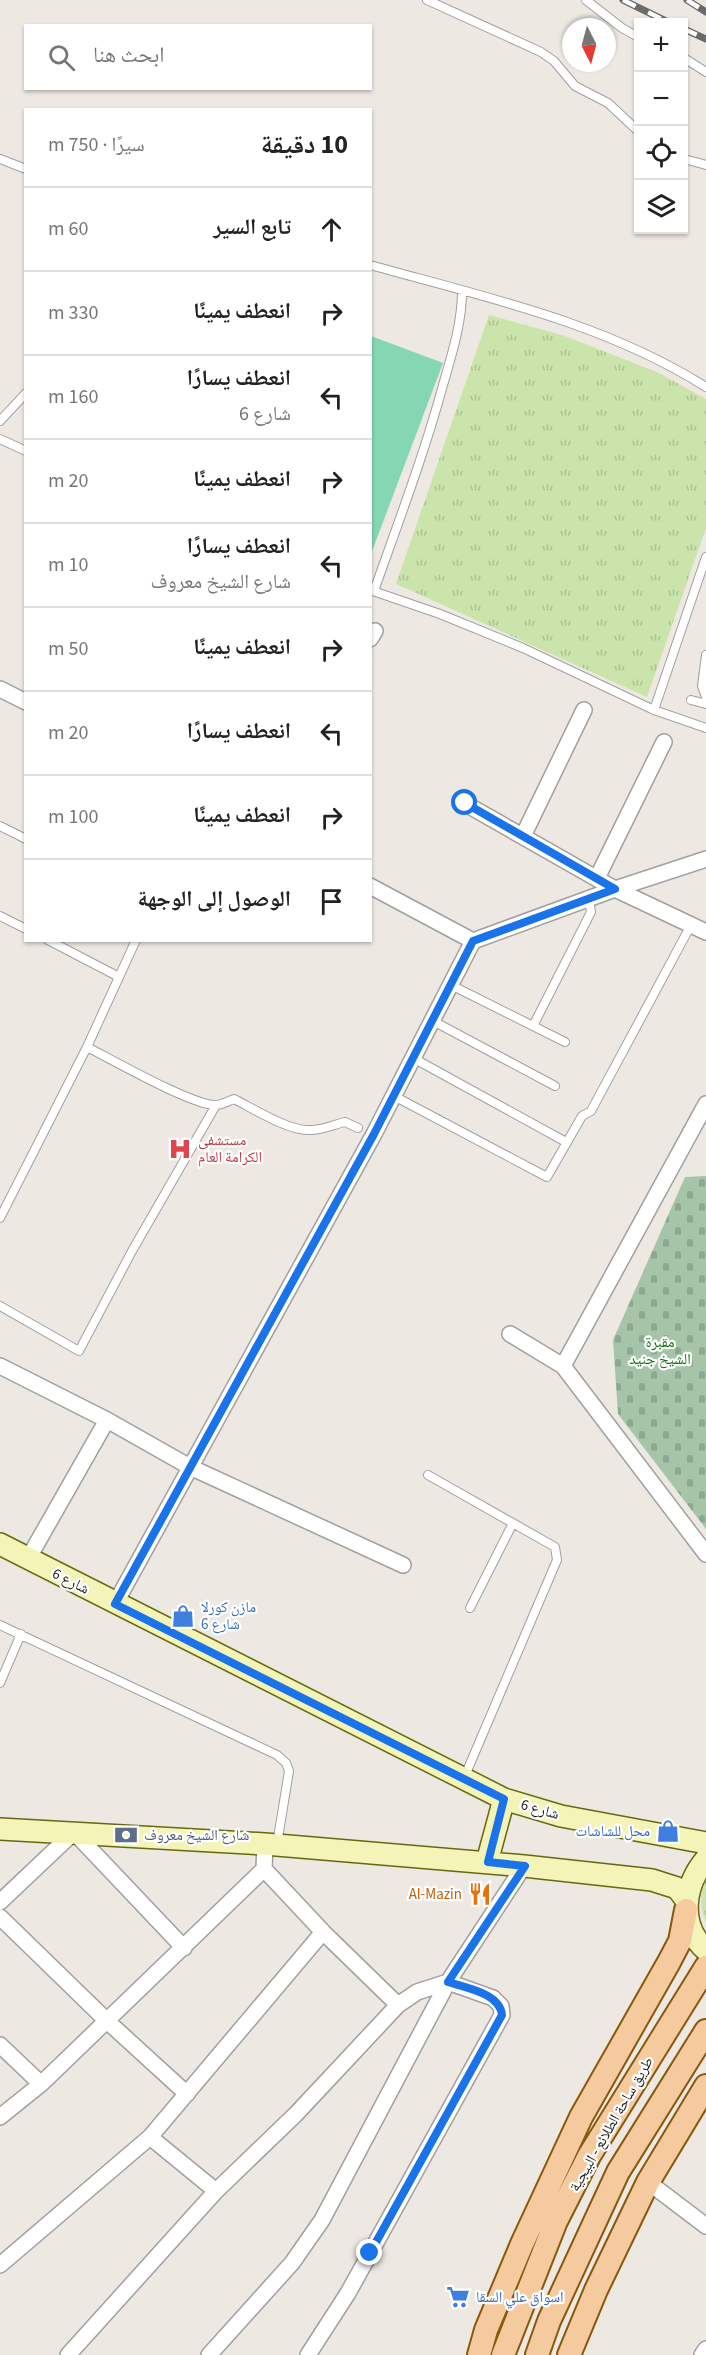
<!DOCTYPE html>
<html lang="ar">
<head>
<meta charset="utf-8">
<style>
	:root { --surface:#fff; --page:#f2f2f2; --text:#222; --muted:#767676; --line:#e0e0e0 }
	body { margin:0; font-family:"Source Sans 3","Noto Naskh Arabic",sans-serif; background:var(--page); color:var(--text); direction:rtl }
	.controls { position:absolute; right:18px; top:18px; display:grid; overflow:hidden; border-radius:0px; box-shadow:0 2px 4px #0004 }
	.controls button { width:54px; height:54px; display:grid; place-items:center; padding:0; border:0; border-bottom:2px solid var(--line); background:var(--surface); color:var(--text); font:30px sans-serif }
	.compass { position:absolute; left:562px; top:18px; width:54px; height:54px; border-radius:50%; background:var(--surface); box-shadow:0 2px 4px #0004; rotate:174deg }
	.stop { position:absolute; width:18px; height:18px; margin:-14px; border:4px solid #1a73e8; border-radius:50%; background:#fff }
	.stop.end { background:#1a73e8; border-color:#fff; box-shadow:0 2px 6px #0008 }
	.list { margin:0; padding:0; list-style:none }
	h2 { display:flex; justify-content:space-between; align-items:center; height:78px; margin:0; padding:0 24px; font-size:26px }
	h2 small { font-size:20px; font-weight:400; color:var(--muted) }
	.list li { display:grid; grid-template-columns:39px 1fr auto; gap:18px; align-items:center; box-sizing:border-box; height:84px; padding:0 24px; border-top:2px solid var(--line) }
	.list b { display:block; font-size:22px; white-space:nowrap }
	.list p { margin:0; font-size:20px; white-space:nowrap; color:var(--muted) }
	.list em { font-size:20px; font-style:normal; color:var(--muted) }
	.icon { flex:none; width:33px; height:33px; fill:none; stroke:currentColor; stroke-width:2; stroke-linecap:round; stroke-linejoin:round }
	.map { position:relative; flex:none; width:706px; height:2355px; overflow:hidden; direction:ltr }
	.search { position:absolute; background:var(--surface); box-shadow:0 2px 4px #0004; left:24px; top:24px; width:348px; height:66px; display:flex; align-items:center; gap:15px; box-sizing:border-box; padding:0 21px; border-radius:0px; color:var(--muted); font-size:22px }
	.panel { position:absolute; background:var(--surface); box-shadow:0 2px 4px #0004; left:24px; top:108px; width:348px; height:834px; border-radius:0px; direction:rtl }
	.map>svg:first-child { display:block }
</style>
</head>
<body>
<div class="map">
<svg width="706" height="2355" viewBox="0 0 706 2355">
	<defs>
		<pattern id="grass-tufts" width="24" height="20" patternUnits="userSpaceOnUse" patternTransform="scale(1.5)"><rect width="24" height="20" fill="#cae4ab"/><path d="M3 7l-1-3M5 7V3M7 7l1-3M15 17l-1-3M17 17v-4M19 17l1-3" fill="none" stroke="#adc393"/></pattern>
		<pattern id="cemetery-stones" width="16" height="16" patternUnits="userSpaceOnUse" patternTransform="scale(1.5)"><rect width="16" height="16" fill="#a5c4a8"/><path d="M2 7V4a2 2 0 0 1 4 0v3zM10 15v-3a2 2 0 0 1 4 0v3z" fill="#8da890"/></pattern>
	</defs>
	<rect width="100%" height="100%" fill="#ede8e2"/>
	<path fill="url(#grass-tufts)" d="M489 315 565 336 659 373 706 399V528L647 697 396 584Z
		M706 1880V1922C700 1909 699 1894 706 1880Z"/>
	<path fill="url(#cemetery-stones)" d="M706 1176V1529L618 1414 613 1340 685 1177Z"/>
	<path fill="#85d7b2" d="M371 336 443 363 371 554 370 336Z"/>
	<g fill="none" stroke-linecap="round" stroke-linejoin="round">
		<g stroke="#a0a0a0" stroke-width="10">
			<path id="lane" d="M427 0 541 52 554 61 575 86 608 103 638 131
				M586 0 622 28 638 37
				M684 58 706 72
				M0 159 26 169
				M684 159 706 165
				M370 265C485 297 605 323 706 387
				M0 421 26 393
				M0 439 26 451
				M370 590 440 614 523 648 654 710 706 728
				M374 591C398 523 424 455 443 385 452 354 462 323 462 291
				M706 655 702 686 706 697
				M691 700 706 704
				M654 710 706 557
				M0 826 26 839
				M0 916 26 929
				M48 940 119 977
				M451 985 565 1042
				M433 1021 555 1086
				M533 1026 591 912 589 899
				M87 1047 136 940
				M413 1058 566 1142
				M394 1096 547 1177 582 1116 591 1111 691 925
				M0 1218 87 1047C111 1059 193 1106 216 1105 222 1105 228 1101 234 1099 254 1109 287 1130 308 1130 321 1131 332 1125 345 1122L358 1128
				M0 1306 79 1351 132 1251 216 1105
				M428 1475 555 1547 557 1560 464 1778
				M470 1608 513 1523
				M0 1625 277 1755 286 1763 289 1771 277 1844
				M0 1683 21 1634"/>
		</g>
		<g stroke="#a0a0a0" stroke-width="18">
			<path id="street" d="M370 639 375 631
				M0 689 26 702
				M464 803 615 889 706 932
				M523 836 584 710
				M597 878 664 742
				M370 886 473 941
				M510 1334 563 1366 706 1554
				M0 1366 107 1420 190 1467 403 1565
				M563 1366 706 1104
				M28 1559 107 1420
				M115 1604 374 1134 473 941 615 889 706 859
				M264 1869 323 1932 398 2005
				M0 1902 74 1832 184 1948
				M0 1917 107 2021 187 2094
				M0 2045 41 2084
				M0 2117 41 2084 264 1869 265 1844
				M150 2137 216 2191
				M648 2182 706 2226
				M0 2265 150 2137 323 1932
				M68 2355 216 2191 296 2114 398 2005 417 1992 448 1982 493 1998 501 2006 502 2015 348 2293 308 2355
				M209 2355 292 2263 322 2220 448 1982 524 1866
				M702 2355 706 2349"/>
		</g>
		<g stroke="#65690c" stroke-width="24">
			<path id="secondary" d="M0 1544 504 1799 561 1816 706 1843
				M0 1829 265 1844 524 1866 652 1880 677 1888 687 1901
				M706 1859C684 1885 678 1925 706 1950
				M487 1862 504 1799"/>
		</g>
		<g stroke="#89580a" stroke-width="26">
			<path id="primary" d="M479 2355 486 2330 522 2244 581 2117 669 1962 680 1941 686 1910
				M503 2355 556 2221 589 2156 706 1967
				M537 2355 549 2321 618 2172 706 2031
				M569 2355 596 2290 648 2182 706 2086"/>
		</g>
		<use href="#lane" stroke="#fff" stroke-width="8"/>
		<use href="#street" stroke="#fff" stroke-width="15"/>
		<use href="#secondary" stroke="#f4f4b8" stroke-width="21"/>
		<use href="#primary" stroke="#f5ca9f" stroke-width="22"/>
		<g stroke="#6a6a6a" stroke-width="7">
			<path id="rail" d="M623 0 668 22
				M687 0 706 12
				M684 29 706 39"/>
		</g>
		<use href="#rail" stroke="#fff" stroke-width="4.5" stroke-dasharray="14" stroke-linecap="butt"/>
	</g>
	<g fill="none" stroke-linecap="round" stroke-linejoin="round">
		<path stroke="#1a73e8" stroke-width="8" d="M370 2253 502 2015C500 1993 466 1988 448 1982L525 1866 488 1862 504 1799 115 1604 374 1134 473 941 615 889 465 803"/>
	</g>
	<defs>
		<g id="hospital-bare" transform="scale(1.8)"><path d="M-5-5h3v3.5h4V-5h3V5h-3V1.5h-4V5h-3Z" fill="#e0444e" stroke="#fff" stroke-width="2.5" paint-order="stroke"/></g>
		<g id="shop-bare" transform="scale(1.8)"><path d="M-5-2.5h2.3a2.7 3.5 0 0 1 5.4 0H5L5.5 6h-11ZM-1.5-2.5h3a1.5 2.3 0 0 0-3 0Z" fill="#3f7fe0" stroke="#fff" stroke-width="2.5" paint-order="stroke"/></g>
		<g id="bank-bare" transform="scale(1.8)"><path d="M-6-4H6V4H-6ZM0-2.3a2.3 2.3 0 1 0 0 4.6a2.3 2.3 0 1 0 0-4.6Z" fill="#5c6f8a" stroke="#fff" stroke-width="2.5" paint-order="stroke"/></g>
		<g id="restaurant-bare" transform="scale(1.8)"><path d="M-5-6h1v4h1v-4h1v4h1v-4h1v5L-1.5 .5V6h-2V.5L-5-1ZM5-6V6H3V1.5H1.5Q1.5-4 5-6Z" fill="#e8710a" stroke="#fff" stroke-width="2.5" paint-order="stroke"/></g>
		<g id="supermarket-bare" transform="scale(1.8)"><path d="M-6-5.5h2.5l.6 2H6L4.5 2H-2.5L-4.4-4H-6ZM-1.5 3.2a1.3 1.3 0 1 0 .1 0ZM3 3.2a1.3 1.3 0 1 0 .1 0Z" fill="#3f7fe0" stroke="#fff" stroke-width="2.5" paint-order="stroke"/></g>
	</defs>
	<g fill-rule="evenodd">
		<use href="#hospital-bare" x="180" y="1149"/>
		<use href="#shop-bare" x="183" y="1616"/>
		<use href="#shop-bare" x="668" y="1831"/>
		<use href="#bank-bare" x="126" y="1835"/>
		<use href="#restaurant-bare" x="480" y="1894"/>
		<use href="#supermarket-bare" x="458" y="2297"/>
	</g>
	<g text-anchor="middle" stroke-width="4.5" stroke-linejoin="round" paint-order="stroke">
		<g font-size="15" fill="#be3a42" stroke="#fff" text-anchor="start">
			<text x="198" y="1145">مستشفى<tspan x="198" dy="17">الكرامة العام</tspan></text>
		</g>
		<g font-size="15" fill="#137115" stroke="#fff">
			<text x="660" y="1347">مقبرة<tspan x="660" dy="17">الشيخ جنيد</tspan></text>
		</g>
		<g font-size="15" fill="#1c1c1c" stroke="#fff">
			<text transform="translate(71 1581) rotate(27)" y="5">شارع 6</text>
			<text transform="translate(540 1809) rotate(16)" y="5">شارع 6</text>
			<text transform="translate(611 2124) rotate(-60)" y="5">طريق ساحة الطلائع - البيجية</text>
		</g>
		<g font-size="15" fill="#366cbe" stroke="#fff" text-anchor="start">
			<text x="201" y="1612">مازن كورلا<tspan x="201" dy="17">شارع 6</tspan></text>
			<text x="650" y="1836" text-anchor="end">محل للشاشات</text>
			<text x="476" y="2302">اسواق علي السقا</text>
		</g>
		<g font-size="15" fill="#4e5e75" stroke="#fff" text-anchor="start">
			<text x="144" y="1840">شارع الشيخ معروف</text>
		</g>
		<g font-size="15" fill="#c56008" stroke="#fff" text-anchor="end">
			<text x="462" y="1899">Al-Mazin</text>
		</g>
	</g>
</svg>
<div class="controls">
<button>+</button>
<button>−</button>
<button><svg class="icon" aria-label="locate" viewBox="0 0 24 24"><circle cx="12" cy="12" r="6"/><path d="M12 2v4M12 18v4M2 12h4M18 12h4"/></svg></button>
<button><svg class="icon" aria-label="layers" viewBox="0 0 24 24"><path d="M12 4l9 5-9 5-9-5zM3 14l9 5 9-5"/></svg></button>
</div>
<svg class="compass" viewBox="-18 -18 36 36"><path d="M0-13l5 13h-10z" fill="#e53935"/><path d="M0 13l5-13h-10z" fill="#767676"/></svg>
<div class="stop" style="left:465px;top:803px"></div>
<div class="stop end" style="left:370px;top:2253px"></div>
<div class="search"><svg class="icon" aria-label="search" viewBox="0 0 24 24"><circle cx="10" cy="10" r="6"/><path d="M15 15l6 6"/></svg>ابحث هنا</div>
<section class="panel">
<h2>10 دقيقة<small>سيرًا · 750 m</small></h2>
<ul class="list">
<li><svg class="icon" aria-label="ahead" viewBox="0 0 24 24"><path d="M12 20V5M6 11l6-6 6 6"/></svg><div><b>تابع السير</b></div><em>60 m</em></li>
<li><svg class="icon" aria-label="right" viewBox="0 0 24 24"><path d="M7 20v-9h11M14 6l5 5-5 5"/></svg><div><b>انعطف يمينًا</b></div><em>330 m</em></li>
<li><svg class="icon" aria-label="left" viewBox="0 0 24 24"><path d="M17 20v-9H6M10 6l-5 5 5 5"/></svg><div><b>انعطف يسارًا</b><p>شارع 6</p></div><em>160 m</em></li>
<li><svg class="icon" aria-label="right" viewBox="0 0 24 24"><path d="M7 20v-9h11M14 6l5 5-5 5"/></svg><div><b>انعطف يمينًا</b></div><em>20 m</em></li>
<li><svg class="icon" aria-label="left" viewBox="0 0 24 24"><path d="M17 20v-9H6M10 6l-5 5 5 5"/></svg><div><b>انعطف يسارًا</b><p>شارع الشيخ معروف</p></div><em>10 m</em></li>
<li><svg class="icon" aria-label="right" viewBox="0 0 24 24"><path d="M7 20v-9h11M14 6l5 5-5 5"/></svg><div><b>انعطف يمينًا</b></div><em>50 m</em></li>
<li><svg class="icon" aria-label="left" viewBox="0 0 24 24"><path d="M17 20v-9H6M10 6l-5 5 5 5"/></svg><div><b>انعطف يسارًا</b></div><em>20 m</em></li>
<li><svg class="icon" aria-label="right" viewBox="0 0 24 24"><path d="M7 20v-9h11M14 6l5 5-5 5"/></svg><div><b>انعطف يمينًا</b></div><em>100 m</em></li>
<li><svg class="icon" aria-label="arrive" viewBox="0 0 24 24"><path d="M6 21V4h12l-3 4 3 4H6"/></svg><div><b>الوصول إلى الوجهة</b></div></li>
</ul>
</section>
</div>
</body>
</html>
